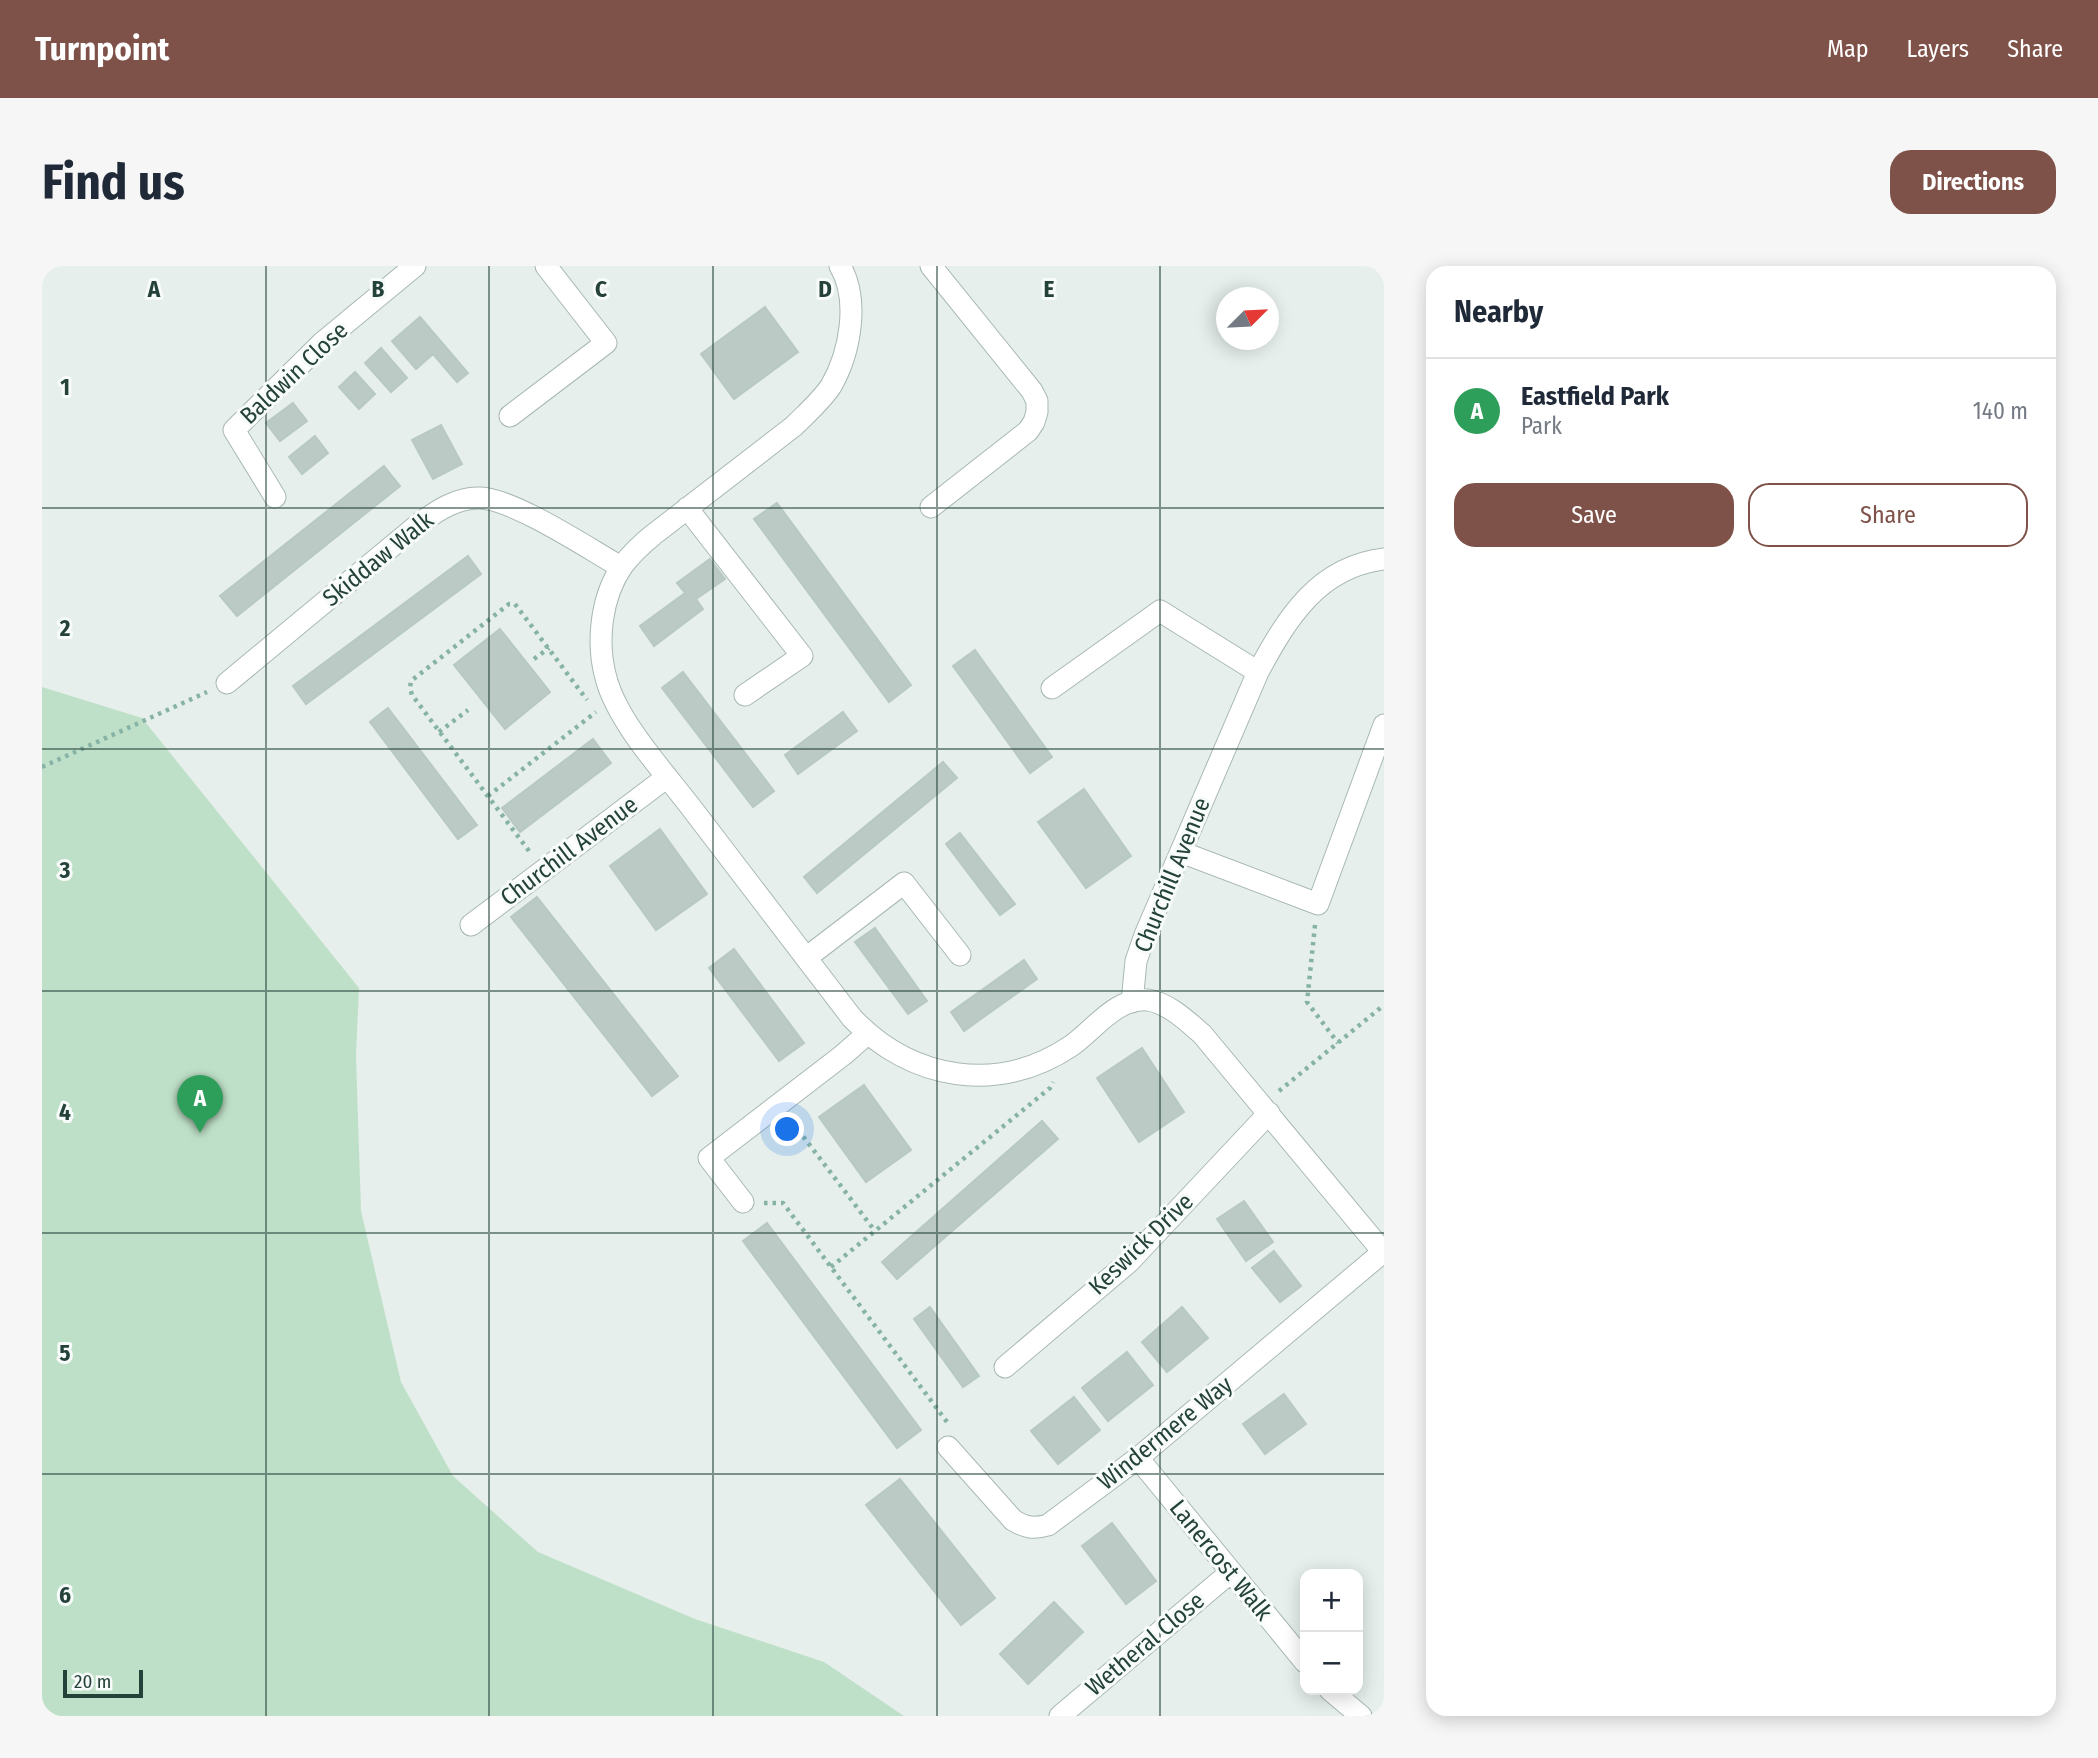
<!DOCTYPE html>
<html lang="en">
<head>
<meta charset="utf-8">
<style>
	:root { --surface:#fff; --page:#f6f6f7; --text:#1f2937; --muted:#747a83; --line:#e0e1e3; --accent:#7f5249 }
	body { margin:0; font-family:"Fira Sans Condensed",sans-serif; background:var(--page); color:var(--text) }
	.controls { position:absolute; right:21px; bottom:21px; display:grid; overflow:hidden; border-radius:14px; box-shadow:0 4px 18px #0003 }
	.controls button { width:63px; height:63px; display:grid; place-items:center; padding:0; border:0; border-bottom:2px solid var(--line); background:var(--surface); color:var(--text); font:35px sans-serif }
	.compass { position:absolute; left:1174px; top:21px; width:63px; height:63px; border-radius:50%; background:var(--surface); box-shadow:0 4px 18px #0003; rotate:66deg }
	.scale { position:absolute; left:21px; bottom:18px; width:80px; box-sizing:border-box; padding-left:7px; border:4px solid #24423a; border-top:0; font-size:19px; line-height:24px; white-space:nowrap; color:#24423a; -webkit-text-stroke:5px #f7fbf9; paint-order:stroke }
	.you { position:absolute; left:746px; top:864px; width:24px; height:24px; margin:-18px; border:5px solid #fff; border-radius:50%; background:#1a73e8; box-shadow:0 0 0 10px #1a73e833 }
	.badge { display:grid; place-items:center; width:46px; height:46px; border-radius:50%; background:var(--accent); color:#fff; font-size:23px; font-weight:700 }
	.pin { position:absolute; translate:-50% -58px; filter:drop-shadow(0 2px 4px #0008) }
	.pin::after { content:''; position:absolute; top:37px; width:24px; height:21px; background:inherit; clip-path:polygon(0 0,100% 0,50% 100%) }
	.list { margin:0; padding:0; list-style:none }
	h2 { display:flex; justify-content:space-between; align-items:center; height:91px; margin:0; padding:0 28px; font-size:30px }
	h2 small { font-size:23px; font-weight:400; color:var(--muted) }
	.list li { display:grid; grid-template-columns:46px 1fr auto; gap:21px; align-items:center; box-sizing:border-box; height:105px; padding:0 28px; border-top:2px solid var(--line) }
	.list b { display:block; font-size:26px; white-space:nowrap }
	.list p { margin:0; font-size:23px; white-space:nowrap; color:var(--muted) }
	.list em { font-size:23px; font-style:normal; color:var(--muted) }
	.actions { display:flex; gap:14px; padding:21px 28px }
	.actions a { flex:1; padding:16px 0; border:2px solid var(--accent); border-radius:21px; text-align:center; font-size:24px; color:var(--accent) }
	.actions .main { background:var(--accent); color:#fff }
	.map { position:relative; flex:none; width:1342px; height:1450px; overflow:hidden; border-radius:21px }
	header { display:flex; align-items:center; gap:42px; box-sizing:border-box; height:98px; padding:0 35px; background:var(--accent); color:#fff }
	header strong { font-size:33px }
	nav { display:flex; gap:38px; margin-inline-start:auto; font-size:24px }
	.intro { display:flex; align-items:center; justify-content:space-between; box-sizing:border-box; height:168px; padding:0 42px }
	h1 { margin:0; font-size:49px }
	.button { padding:18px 32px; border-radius:21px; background:var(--accent); color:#fff; font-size:24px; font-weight:700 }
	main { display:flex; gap:42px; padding:0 42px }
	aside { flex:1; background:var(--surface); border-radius:21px; box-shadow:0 4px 18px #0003 }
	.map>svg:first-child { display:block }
</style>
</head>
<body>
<header>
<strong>Turnpoint</strong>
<nav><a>Map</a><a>Layers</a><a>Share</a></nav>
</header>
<div class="intro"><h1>Find us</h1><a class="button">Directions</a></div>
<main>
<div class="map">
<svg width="1342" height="1450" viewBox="0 0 1342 1450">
	<rect width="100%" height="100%" fill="#e6efeb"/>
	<path fill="#bfe0c8" d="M0 421 100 452 317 722 314 789 319 945 359 1116 411 1210 496 1286 653 1353 782 1396 862 1450H0Z"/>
	<path fill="#bbcac4" stroke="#b8c9c2" stroke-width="2" d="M723 41 756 86 692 133 659 88Z
		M378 51 426 107 415 116 391 88 374 103 350 75Z
		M339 82 365 112 349 126 323 97Z
		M313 106 333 128 317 143 297 121Z
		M251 137 265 155 238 175 224 157Z
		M399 159 420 198 391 213 370 174Z
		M273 170 286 187 260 208 247 191Z
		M342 200 358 220 195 350 178 330Z
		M735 237 869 419 847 436 712 253Z
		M426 290 439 308 264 438 251 420Z
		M668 293 683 313 654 333 661 343 612 380 598 360 643 327 635 317Z
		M458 363 508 426 463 463 412 399Z
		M933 384 1010 491 988 507 911 400Z
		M641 406 732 525 711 541 620 422Z
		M346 442 435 559 416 573 328 456Z
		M801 446 815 465 756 508 743 489Z
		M551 473 569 497 478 566 460 542Z
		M901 496 915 512 775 627 762 611Z
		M1042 523 1089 590 1044 622 996 556Z
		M618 563 665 628 614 664 568 600Z
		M918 567 973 638 958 649 904 578Z
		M495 631 636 810 610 830 469 651Z
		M833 662 885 735 866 748 813 676Z
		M692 683 762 777 737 795 667 702Z
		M982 694 995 713 922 765 909 746Z
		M1100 782 1142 846 1097 876 1055 812Z
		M822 819 869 884 824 916 777 851Z
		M1000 855 1016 873 855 1013 840 996Z
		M1202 935 1231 976 1204 995 1175 953Z
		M725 957 879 1164 855 1182 701 975Z
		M1232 985 1259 1020 1238 1036 1210 1002Z
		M888 1041 937 1110 921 1121 872 1053Z
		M1140 1041 1166 1072 1125 1106 1100 1076Z
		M1085 1086 1111 1119 1066 1155 1040 1122Z
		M1242 1128 1264 1158 1223 1188 1201 1158Z
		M1032 1131 1058 1164 1016 1198 989 1165Z
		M858 1213 953 1332 919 1359 824 1239Z
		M1070 1257 1114 1315 1084 1338 1040 1280Z
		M1012 1336 1041 1366 986 1418 958 1388Z"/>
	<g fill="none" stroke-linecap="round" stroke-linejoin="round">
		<g stroke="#a8b8b2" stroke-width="23">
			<path id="street" d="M798 0C818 34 808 87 789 120 779 135 765 147 752 160L611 269C600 278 590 287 581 299 559 330 554 376 564 412 575 455 621 505 648 540 702 611 756 681 810 752 869 814 956 829 1029 780 1052 764 1074 731 1106 734 1126 737 1145 755 1160 768L1342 987
				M468 150 564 77 504 0
				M233 231 192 164 281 76 373 0
				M889 241 986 165 992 156 995 146V135L990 125 889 0
				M645 242 760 390 703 429
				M185 417 378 257C395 245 415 231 438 232 472 233 547 283 579 301
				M1010 422 1118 345 1216 406
				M1139 586 1276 638 1342 459
				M429 659 625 511
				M764 692 862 617 918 689
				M1090 736 1094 695 1103 669 1216 406C1245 352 1276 301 1342 293
				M701 936 667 892 801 789 825 768
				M963 1101 1087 996 1227 847
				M906 1181 971 1254C984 1262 992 1263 1006 1259L1096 1192 1341 986
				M1096 1192 1263 1396
				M1288 1424 1319 1450
				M1018 1450 1189 1306"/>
		</g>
		<path stroke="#86b3a5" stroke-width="4.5" stroke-dasharray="3.5 5" stroke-linecap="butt" d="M492 393 507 382
			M397 466 426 444
			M0 501 165 426
			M446 530 554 446
			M487 585 370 429 368 422 369 415 467 338H473L545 434
			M1273 659 1265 736 1296 777
			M1237 825 1342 739
			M751 857 833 965
			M722 937H741L905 1156V1160
			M789 1001 1008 822 1011 816"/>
		<use href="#street" stroke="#fff" stroke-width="21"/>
	</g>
	<path fill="none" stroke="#24423a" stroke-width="2" stroke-opacity="0.55" d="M224 0V1450M447 0V1450M671 0V1450M895 0V1450M1118 0V1450M0 242H1342M0 483H1342M0 725H1342M0 967H1342M0 1208H1342"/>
	<g text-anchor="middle" stroke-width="6" stroke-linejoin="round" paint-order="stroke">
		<g font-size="24" fill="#24423a" stroke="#f7fbf9">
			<text transform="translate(252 107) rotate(-43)" y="8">Baldwin Close</text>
			<text transform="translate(336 293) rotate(-39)" y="8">Skiddaw Walk</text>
			<text transform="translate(527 585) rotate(-37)" y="8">Churchill Avenue</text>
			<text transform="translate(1130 609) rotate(-68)" y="8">Churchill Avenue</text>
			<text transform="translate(1099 978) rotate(-44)" y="8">Keswick Drive</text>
			<text transform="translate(1123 1167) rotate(-39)" y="8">Windermere Way</text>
			<text transform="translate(1179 1294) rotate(51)" y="8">Lanercost Walk</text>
			<text transform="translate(1103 1378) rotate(-40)" y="8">Wetheral Close</text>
		</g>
	</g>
	<g font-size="23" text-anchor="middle" font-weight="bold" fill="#24423a" stroke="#f7fbf9" stroke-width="6" stroke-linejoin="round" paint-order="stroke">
		<text x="112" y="31">A</text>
		<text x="336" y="31">B</text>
		<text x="559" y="31">C</text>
		<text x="783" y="31">D</text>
		<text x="1007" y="31">E</text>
		<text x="23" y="129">1</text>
		<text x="23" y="370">2</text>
		<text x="23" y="612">3</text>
		<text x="23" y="854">4</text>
		<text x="23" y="1095">5</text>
		<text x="23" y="1337">6</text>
	</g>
</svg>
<div class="controls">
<button>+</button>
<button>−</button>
</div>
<svg class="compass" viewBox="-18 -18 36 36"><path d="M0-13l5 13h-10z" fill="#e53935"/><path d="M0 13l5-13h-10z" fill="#747a83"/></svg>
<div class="scale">20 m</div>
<div class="you"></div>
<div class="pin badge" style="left:158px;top:867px;background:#2e9e5b">A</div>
</div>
<aside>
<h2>Nearby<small></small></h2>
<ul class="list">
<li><span class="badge" style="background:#2e9e5b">A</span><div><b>Eastfield Park</b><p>Park</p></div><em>140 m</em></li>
</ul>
<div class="actions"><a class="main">Save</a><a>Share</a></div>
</aside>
</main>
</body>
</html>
